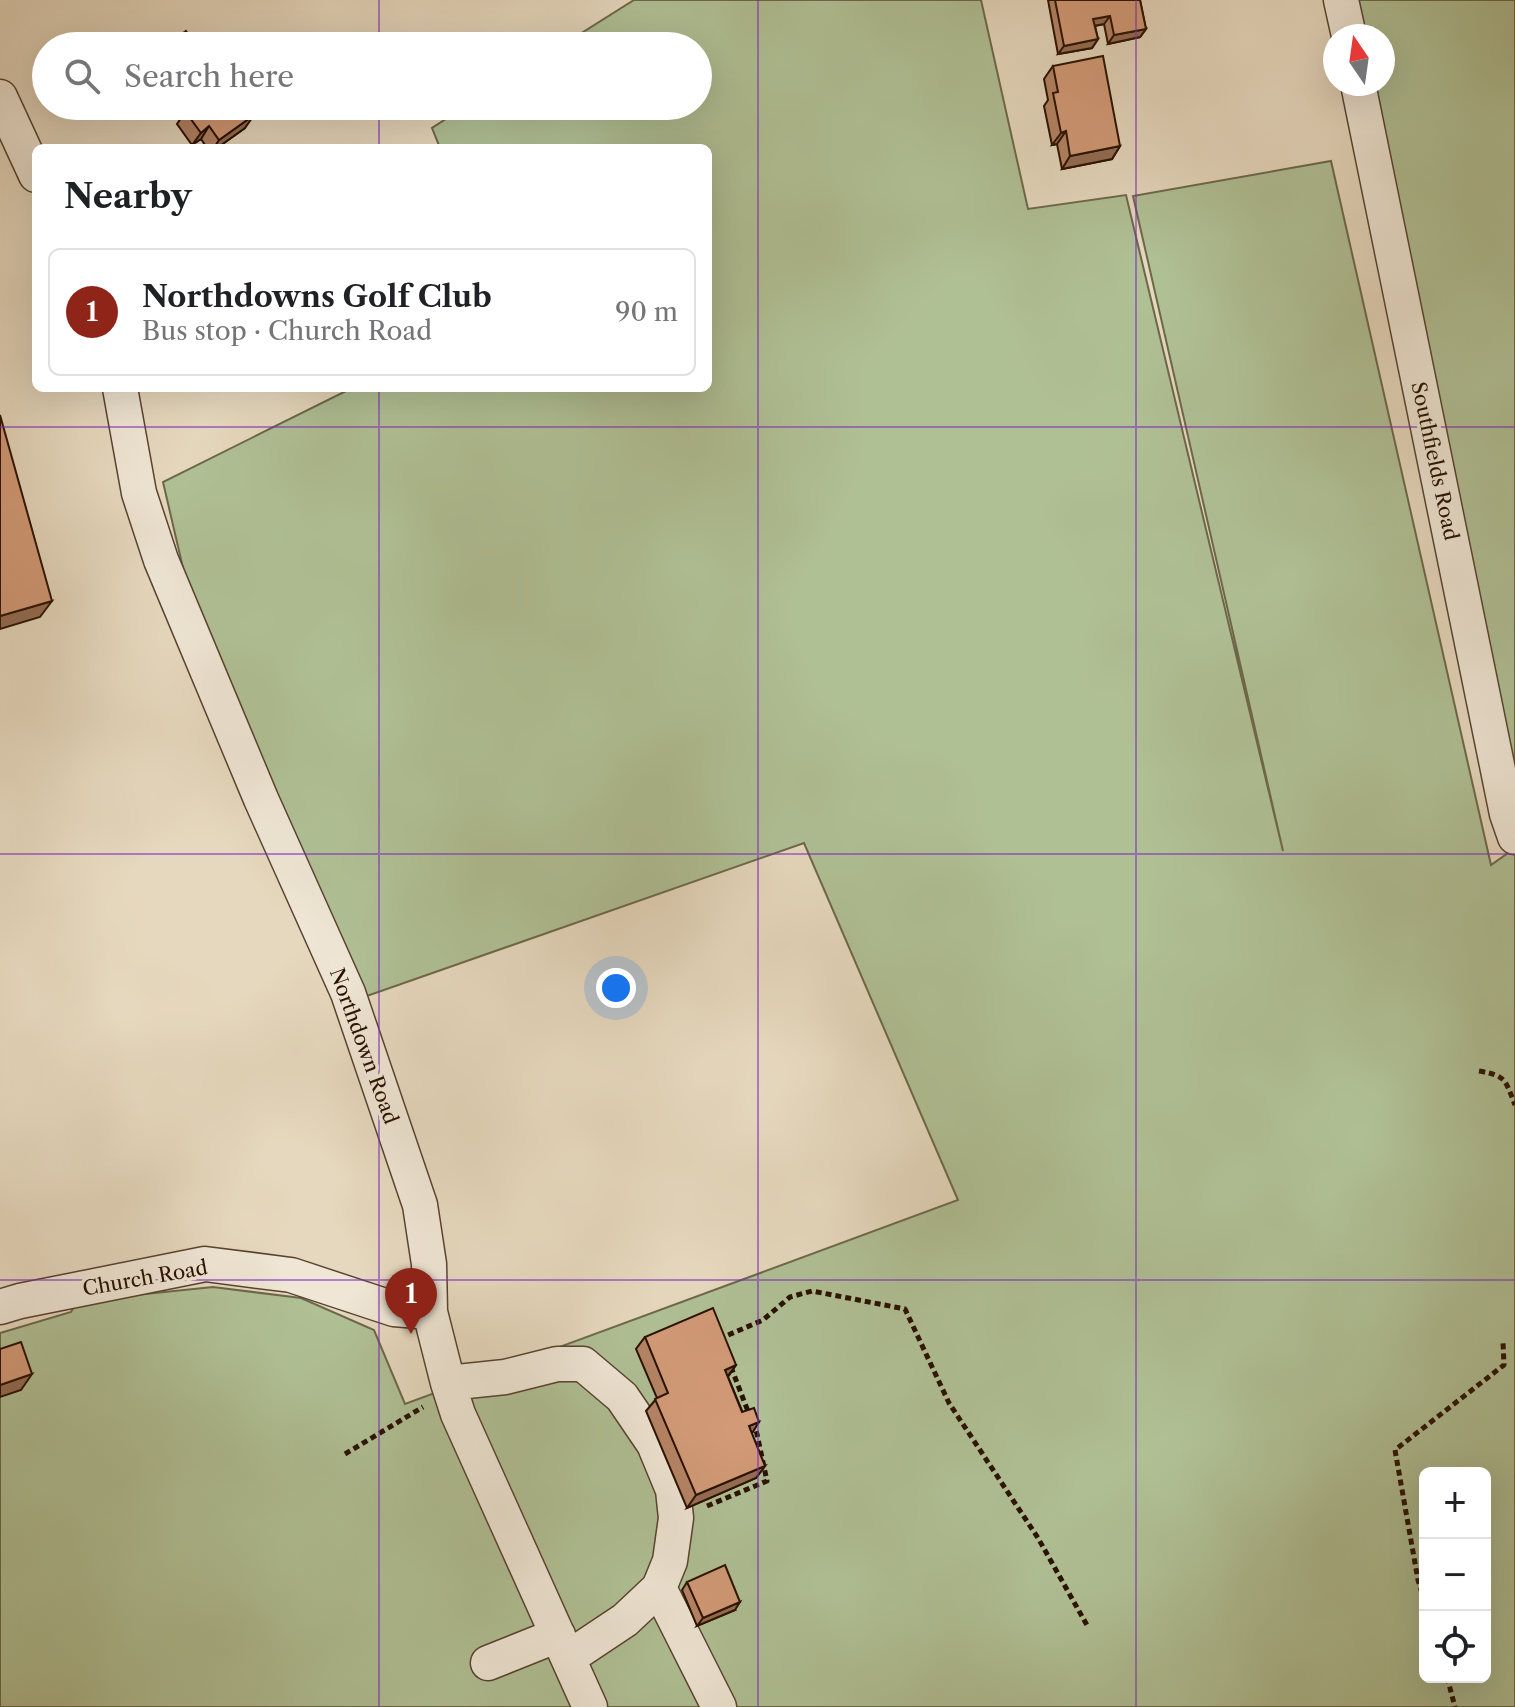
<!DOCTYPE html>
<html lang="en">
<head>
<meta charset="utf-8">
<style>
	:root { --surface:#fff; --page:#f2f2f2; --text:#202124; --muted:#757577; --line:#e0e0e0; --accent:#8f2418 }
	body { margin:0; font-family:"Libre Caslon Text",serif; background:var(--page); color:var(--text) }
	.controls { position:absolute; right:24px; bottom:24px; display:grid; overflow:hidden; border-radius:12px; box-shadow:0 8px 32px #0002 }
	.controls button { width:72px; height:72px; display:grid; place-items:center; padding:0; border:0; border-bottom:2px solid var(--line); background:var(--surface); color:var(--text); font:40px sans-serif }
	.compass { position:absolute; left:1323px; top:24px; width:72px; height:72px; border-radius:50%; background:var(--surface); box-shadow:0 8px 32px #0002; rotate:347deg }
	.you { position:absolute; left:616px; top:988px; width:28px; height:28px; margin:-20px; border:6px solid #fff; border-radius:50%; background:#1a73e8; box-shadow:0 0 0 12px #1a73e833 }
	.badge { display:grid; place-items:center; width:52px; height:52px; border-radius:50%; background:var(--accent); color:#fff; font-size:26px; font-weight:700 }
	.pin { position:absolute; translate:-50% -66px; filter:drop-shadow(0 2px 4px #0008) }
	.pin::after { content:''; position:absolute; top:42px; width:28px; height:24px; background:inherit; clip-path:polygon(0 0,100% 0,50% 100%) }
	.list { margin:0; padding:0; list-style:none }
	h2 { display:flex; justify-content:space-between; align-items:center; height:104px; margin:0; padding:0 32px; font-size:34px }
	h2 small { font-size:26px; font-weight:400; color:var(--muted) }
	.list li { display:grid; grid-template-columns:52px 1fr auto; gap:24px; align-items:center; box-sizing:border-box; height:128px; margin:0 16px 16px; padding:0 16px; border:2px solid var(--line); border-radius:12px }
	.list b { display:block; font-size:30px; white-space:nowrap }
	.list p { margin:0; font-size:26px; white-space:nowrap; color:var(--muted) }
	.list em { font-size:26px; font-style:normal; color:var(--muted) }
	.icon { flex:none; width:44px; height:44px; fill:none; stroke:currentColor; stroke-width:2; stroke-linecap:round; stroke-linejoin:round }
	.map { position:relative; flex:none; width:1515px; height:1707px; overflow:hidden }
	.search { position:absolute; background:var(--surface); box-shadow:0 8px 32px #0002; left:32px; top:32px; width:680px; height:88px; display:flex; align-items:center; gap:20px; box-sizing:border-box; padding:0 28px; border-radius:44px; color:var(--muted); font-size:30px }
	.panel { position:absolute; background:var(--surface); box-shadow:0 8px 32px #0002; left:32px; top:144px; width:680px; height:248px; border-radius:12px }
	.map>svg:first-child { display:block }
</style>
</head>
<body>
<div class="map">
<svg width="1515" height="1707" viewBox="0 0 1515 1707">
	<rect width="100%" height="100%" fill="#e6d8be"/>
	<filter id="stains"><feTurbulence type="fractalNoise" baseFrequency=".0025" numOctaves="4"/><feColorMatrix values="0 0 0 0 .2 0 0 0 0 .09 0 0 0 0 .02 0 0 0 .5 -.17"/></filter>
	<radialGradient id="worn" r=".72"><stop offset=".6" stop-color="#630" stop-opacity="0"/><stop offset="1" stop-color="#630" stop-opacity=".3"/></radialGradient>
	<path fill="#b0c095" stroke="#6c684a" stroke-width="2" fill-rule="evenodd" d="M634 0H981L1028 209 1126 195 1283 851 1133 196 1331 161 1491 865 1515 848V1707H0V1333L71 1312 77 1301 213 1287 301 1298 374 1330 405 1404 958 1200 804 843 364 997 186 581 163 482 352 388H708V148H440L432 128 466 106H698V46H561ZM1425 1473H1485V1677H1425Z
		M1348 0H1515V822L1364 84H1383V36H1355Z"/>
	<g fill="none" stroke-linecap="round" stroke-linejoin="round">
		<g stroke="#584330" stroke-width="37">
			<path id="minor" d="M1341 0 1349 36
				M1358 84 1507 814 1515 837
				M0 97 36 175
				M120 388 139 493 161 560 261 799 348 993 420 1205 429 1264 430 1312 448 1383 458 1414 590 1707
				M0 1307 20 1301 205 1264 291 1275 394 1309 430 1312
				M448 1383 505 1377 557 1364H583L622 1397 654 1444 673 1490 676 1518 670 1561 659 1588 625 1620 568 1658
				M659 1588 719 1707
				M488 1663 558 1635"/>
		</g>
		<path stroke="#291100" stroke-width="5" stroke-dasharray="6 4" stroke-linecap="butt" d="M1479 1071C1507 1076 1505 1080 1515 1105
			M719 1339 763 1320 790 1297 812 1291 905 1309 949 1403 1038 1538 1088 1627
			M731 1367 749 1414
			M345 1454 423 1407
			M707 1506 767 1481 757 1434 753 1423
			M1425 1603 1418 1580 1395 1450 1504 1365 1503 1342
			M1447 1677 1455 1707"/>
		<use href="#minor" stroke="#efe6d5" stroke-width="34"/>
	</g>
	<path fill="#b58466" stroke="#291100" stroke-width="2" d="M1048 0H1140L1146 29 1140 37 1108 44 1104 24 1095 26 1098 39 1092 48 1058 54Z
		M1053 66 1120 146 1112 159 1062 169 1057 144 1052 145 1044 106 1048 100 1044 79Z
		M176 106H247L245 128 217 148H207L201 139 192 145 177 124 183 115Z
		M645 1337 736 1365 728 1377 765 1466 756 1478 687 1508 646 1411 657 1398 636 1349Z
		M687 1582 735 1610 697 1626 682 1590Z"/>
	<path fill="#936c53" stroke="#291100" stroke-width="2" d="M1110 16 1104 24 1088 27 1093 19Z
		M1146 29 1140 37 1108 44 1114 35Z
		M1098 39 1092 48 1058 54 1064 46Z
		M254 115 245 128 217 148H214L219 140Z
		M209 126 201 139 192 145 201 133Z
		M1066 131 1057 144 1052 145 1061 133Z
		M1120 146 1112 159 1062 169 1070 156Z
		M52 601 40 617 0 629V616Z
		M736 1365 727 1377 725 1370Z
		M32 1374 21 1390 0 1397V1385Z
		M759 1422 751 1435 749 1426Z
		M765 1466 756 1478 687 1508 696 1495Z
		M740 1602 735 1610 697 1626 703 1618Z"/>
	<path fill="#d29a77" stroke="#291100" stroke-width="2" d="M1055 0H1140L1146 29 1114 35 1110 16 1093 19 1098 39 1064 46Z
		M186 31 197 46H166Z
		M1103 56 1120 146 1070 156 1066 131 1061 133 1053 93 1058 92 1053 66Z
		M192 106H247L254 115 219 140 209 126 201 133 185 111Z
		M0 415 52 601 0 616Z
		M713 1308 736 1365 725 1370 742 1412 754 1408 759 1422 749 1426 765 1466 696 1495 655 1399 668 1393 645 1337Z
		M21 1342 32 1374 0 1385V1349Z
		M725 1565 740 1602 703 1618 687 1582Z"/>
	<path fill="none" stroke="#7b2cbf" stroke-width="2" stroke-opacity="0.55" d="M379 0V46M758 0V1707M1136 0V1707M379 106V148M379 388V1707M0 427H1515M0 854H1515M0 1280H1515"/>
	<g text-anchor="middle" stroke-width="7" stroke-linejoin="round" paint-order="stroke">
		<g font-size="20" fill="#291100" stroke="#efe6d5">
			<text transform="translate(1435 461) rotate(78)" y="7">Southfields Road</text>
			<text transform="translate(364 1046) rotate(70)" y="7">Northdown Road</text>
			<text transform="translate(145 1278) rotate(-10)" y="7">Church Road</text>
		</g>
	</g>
	<rect width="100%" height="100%" filter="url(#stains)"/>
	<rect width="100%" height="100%" fill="url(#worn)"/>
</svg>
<div class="controls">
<button>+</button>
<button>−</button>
<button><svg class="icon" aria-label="locate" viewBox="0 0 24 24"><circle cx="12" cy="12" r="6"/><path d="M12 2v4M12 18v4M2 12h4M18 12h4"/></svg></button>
</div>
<svg class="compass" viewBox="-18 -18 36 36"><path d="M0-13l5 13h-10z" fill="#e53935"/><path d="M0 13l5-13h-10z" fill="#757577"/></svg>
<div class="you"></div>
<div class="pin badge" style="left:411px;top:1334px">1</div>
<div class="search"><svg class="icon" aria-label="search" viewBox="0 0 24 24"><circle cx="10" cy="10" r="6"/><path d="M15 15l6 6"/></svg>Search here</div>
<section class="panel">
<h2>Nearby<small></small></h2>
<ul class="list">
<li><span class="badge">1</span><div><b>Northdowns Golf Club</b><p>Bus stop · Church Road</p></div><em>90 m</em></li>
</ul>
</section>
</div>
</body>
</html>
